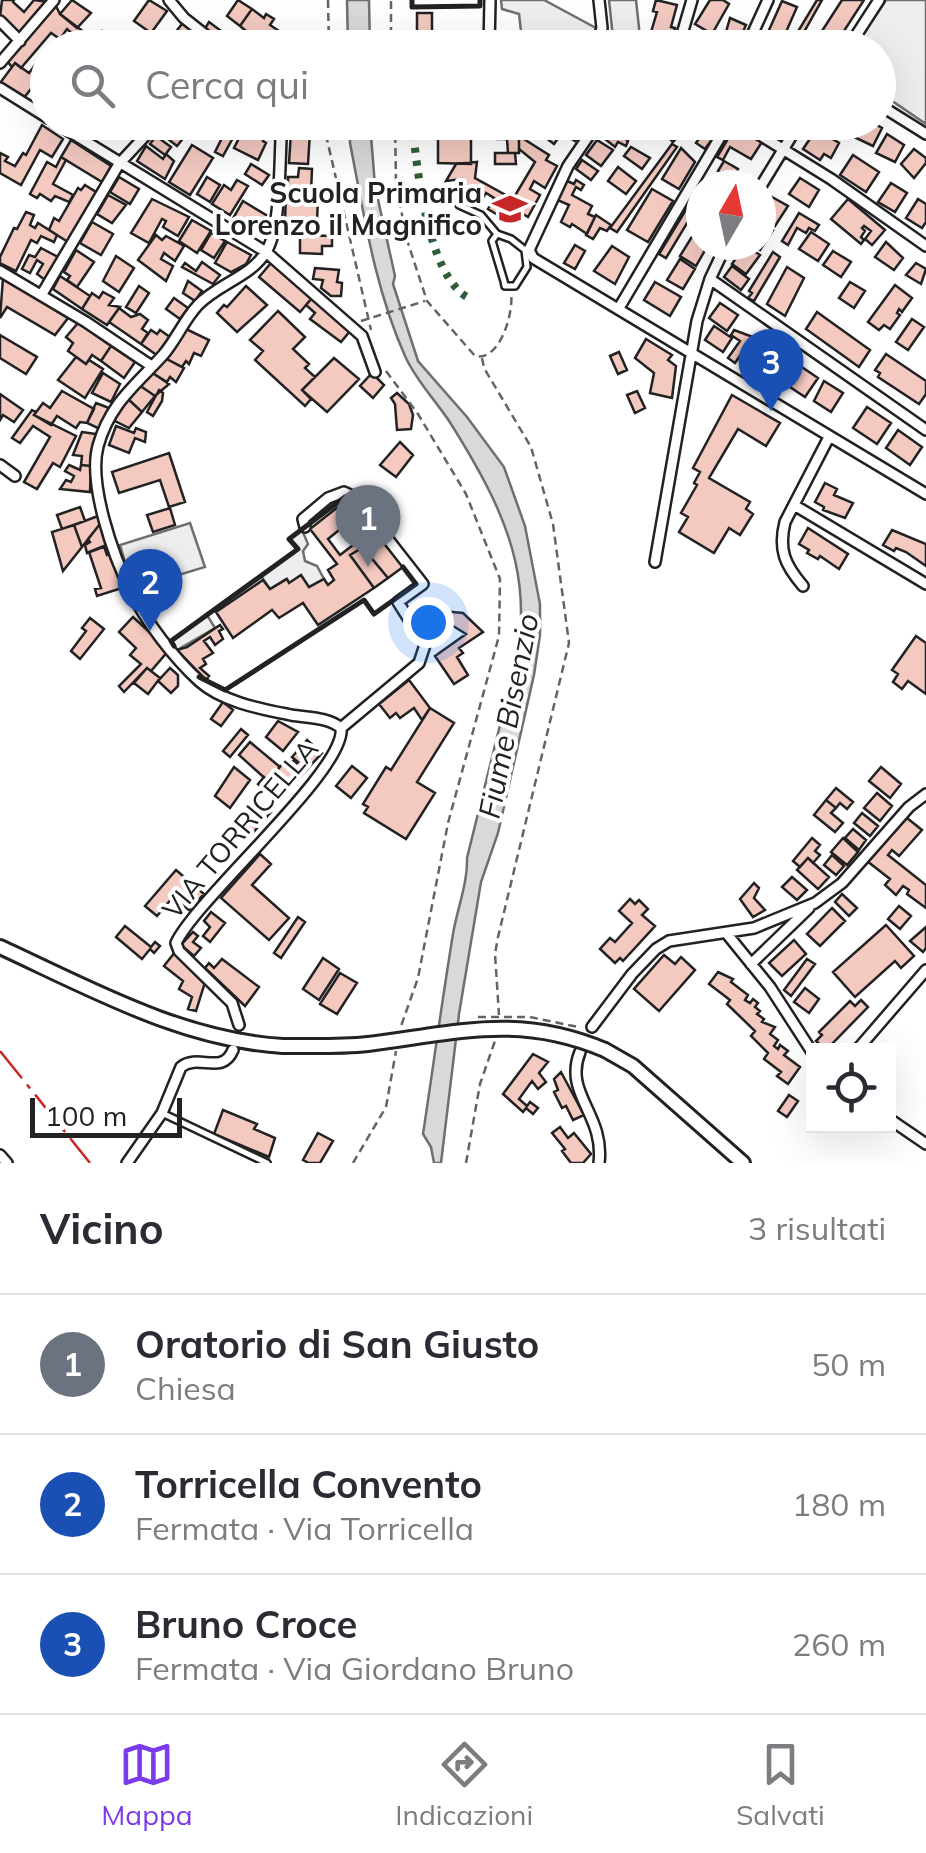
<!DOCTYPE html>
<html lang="it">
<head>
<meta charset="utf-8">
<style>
	:root { --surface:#fff; --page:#f7f7f7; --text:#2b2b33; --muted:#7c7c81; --line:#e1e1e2; --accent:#7c3aed }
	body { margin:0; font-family:Mulish,sans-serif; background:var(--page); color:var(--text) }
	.controls { position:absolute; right:30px; bottom:30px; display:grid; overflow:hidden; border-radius:0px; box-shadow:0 10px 40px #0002 }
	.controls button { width:90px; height:90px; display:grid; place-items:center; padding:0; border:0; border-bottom:2px solid var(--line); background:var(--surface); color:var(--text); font:50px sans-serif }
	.compass { position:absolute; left:686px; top:170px; width:90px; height:90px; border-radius:50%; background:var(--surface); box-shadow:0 10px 40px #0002; rotate:9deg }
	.scale { position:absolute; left:30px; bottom:25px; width:152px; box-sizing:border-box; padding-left:10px; border:5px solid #222; border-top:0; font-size:28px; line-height:35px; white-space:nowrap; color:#222; -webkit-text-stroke:8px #fff; paint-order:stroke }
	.you { position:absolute; left:428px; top:622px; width:35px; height:35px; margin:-25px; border:8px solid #fff; border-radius:50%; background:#1a73e8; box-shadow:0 0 0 15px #1a73e833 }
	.badge { display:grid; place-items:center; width:65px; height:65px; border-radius:50%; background:var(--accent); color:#fff; font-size:32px; font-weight:700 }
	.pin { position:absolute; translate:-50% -82px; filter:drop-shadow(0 2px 5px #0008) }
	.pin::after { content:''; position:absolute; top:52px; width:35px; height:30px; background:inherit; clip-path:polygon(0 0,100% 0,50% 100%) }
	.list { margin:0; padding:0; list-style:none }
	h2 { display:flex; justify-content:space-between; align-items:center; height:130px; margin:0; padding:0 40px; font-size:42px }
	h2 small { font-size:32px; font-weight:400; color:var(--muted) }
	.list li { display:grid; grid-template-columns:65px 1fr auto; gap:30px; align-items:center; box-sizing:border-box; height:140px; padding:0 40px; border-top:2px solid var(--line) }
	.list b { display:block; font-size:38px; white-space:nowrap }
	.list p { margin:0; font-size:32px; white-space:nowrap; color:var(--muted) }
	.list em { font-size:32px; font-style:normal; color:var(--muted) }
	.icon { flex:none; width:55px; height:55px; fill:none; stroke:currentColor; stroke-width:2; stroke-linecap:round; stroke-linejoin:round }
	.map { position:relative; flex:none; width:926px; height:1163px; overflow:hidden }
	.search { position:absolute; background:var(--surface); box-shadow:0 10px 40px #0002; left:30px; right:30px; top:30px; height:110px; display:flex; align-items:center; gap:25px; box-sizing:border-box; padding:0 35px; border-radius:55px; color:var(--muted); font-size:38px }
	.sheet { height:550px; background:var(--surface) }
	nav { display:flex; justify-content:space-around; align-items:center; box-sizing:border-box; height:140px; border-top:2px solid var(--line); background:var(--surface); font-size:28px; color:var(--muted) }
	nav a { display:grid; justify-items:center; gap:5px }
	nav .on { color:var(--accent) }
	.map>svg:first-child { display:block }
</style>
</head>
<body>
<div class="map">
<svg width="926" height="1163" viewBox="0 0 926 1163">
	<rect width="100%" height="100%" fill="#fff"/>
	<path fill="#eee" stroke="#6f6f6f" stroke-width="2.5" d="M501 0H544L596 28 590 47H556L557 41 521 31 519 14 502 9Z
		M609 0H636L641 46 614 47Z
		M886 0H926V124L879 92 878 48 855 47Z
		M302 530 308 544 303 551 305 561 317 566 324 579 309 587 289 583 286 579 270 589 261 576 297 550 289 539Z
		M207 615 215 628 177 650 171 641Z"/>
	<path fill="#ededed" stroke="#6f6f6f" stroke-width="2.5" d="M190 523 205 567 133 589 120 545Z"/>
	<path fill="#d9d9d9" stroke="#6f6f6f" stroke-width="2.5" d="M347 0H369L370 47H348Z
		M350 123H370L375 186 395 276 393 284 418 361 467 417 504 467 525 526 540 604V635L534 675 498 833 481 882 459 1014 441 1163H434L431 1147 423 1134C433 1068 442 1001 453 934 457 909 468 883 467 858L504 709C542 593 513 523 451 424 438 403 416 381 405 356 375 289 364 215 350 143Z"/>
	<path fill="#f3c9c0" stroke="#222" stroke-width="2.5" fill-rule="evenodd" d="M2 0H14L13 2 24 12 34 0 48 2 20 34 0 17Z
		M72 0 91 13 77 28 60 14Z
		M149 0 167 11 151 33 134 21Z
		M238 0 252 9 240 26 227 16Z
		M656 0 677 5 671 27 675 28 670 45 649 39 657 12 653 11Z
		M710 0H723L729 4 712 34 695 24Z
		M817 0H822L795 48H788Z
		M842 0H864L833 48H811Z
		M782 1 797 7 779 48H761Z
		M56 6 60 14 84 32 75 46 71 42 75 36 67 29 60 39 51 33 21 68 15 63 12 67 7 61Z
		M252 9 264 18 266 14 274 19 270 25 291 39 283 48H267L240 26Z
		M417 13H432V48H417Z
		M730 18 746 25 737 45 724 39Z
		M185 20 219 48H174L168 42Z
		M209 22 240 45 239 48H227L204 30Z
		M102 31 119 45 117 48H106L100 42 96 48H81L92 35 96 38Z
		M301 32 323 48H283Z
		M524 34 556 41 554 48H520Z
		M15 63 29 73 36 64 45 71 23 99 0 83Z
		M168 122 185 136 177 146 159 132Z
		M173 122H198L186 137 171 125Z
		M230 122 241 123 223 156 215 152Z
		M438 122H471V164L438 163Z
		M557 122H565L581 133 575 141 562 133 554 144 546 138Z
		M609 122 627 125 620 134 628 141 626 146 618 142 615 147 600 135Z
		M670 122 689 125 673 142 666 135 671 130 667 126Z
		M863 122H872L882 128 873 146 854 137Z
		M42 125 63 139 52 157 40 150 21 185 0 173V153L8 157 5 161 15 166 23 153 26 155Z
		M246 125 266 135 263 141 266 143 258 160 234 148Z
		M497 126H519V153H508L507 139H497Z
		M707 127 716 134 705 149 696 143Z
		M735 127 762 142 751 159 730 147 723 160 717 157Z
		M291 132H310L308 164 289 163Z
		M814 133 820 137 823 133 839 143 831 158 824 154 820 160 803 149Z
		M887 134 904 145 895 162 876 153Z
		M156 136 171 147 165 155 150 144Z
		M519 136 549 155 546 160 557 166 545 188 534 181 530 189 540 195 528 217 515 209 508 221 488 209 494 198 486 193 479 204 458 191 464 181 462 179 446 181 456 164 477 162 475 178 513 199 535 162 519 149Z
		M71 140 111 166 102 182 61 157Z
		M597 140 613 150 601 166 586 155Z
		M672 144 677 147 617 232 610 228Z
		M192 145 213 158 190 195 169 182Z
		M146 146 163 159 166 154 174 161 165 179 137 161Z
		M631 147 650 158 642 169 624 156Z
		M681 148 695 162 679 189 662 179Z
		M914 149 926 158V163L914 178 901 164Z
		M495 153H515L516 164H495Z
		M853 155 879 172 866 192 840 175Z
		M61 157 66 160 53 184 73 195 69 202 55 196 51 201 40 194 37 198 30 194 47 162 56 167Z
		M582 160 598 171 591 180 576 169Z
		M724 161 738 169 732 179 718 171Z
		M251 164 269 175 262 185 245 174Z
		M618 167 636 181 626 194 608 181Z
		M299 168 312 169 311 193 288 192V177H298Z
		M119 177 139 189 130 204 110 192Z
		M207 177 220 185 210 202 197 194Z
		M800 178 819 190 809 207 789 194Z
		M237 180 248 186 230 215 212 204 224 185 231 190Z
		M565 180 574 184 576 180 584 185 581 190 576 187 572 195 592 206 588 214 595 217 587 234 572 224 570 227 561 222 569 205 555 199Z
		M891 183 907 193 895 212 878 202Z
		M85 185 96 192 68 242 49 230 54 218 59 221 78 188 81 190Z
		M701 185V200L666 258 659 254Z
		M652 189 673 201 648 242 627 230Z
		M108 195 126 205 112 223 97 214Z
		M286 197 318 198 317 221 285 219Z
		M772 197 788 206 775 226 761 217Z
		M152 199 189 217 178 236 163 227 166 221 162 219 149 243 131 233Z
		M848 199 885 230 872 245 865 239 871 231 864 226 862 228 865 231 861 237 864 240 861 244 831 219Z
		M918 199 926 204V222L922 228 906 218Z
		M243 201 266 215 255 234 232 220Z
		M26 212 34 215 30 225 35 228 38 223 57 235 54 242 41 236 37 243 31 240 16 271 0 263V257L14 228 17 229Z
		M799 213 819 225 815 231 809 228 806 233 797 228 788 245 782 241Z
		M596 215 611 225 607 231 600 228 593 239 586 235Z
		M192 220 211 231 197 253 179 241Z
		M92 222 113 234 101 255 80 243Z
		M761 222 773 230 760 250 753 245H761Z
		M811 232 829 244 818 261 799 249Z
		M211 233 225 241 214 258 201 250Z
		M156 235 162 240 166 236 184 246 175 261 164 253 161 259 173 266 166 281 138 260Z
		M300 235 332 236V246H322V254L300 253Z
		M693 235 701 240V245H708L696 266 680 256Z
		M227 242 251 255 246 264 231 272 215 263Z
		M886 242 903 258 894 270 875 257Z
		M575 245 585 251 575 269 564 263Z
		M745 245 760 255 746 274 732 264Z
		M612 246 629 257 615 284 594 271Z
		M41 248 58 257 45 280 37 274 43 264 37 260 30 273 22 269 29 255 35 257Z
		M76 250 94 262 77 287 67 280 70 276 64 272Z
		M833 251 851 262 841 277 823 265Z
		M773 252 780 257 754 301 748 298 752 293 749 291Z
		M116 256 134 268 119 292 103 281Z
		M680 259 695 269 683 289 667 280Z
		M202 262 220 275 213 284 182 267 185 263 196 271Z
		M271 263 313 297 300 312 259 277Z
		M916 263 926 269 921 284 906 275Z
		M732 266 749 279 741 290 724 277Z
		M787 267 804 278 785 316 767 304Z
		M315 268 339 270 337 282 342 283 341 296H331L321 288 323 280 313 279Z
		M60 276 90 296 82 309 53 289Z
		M3 278 68 318 55 335 7 307 0 318Z
		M188 281 202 291 195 301 183 293Z
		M655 282 681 297 670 316 644 300Z
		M850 282 865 291 854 308 839 298Z
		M895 285 912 298 902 312 899 309 897 313 900 315 890 329 884 325 879 330 868 322Z
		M139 286 149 293 136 313 126 307Z
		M246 286 267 305 237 332 217 313 224 305 227 307Z
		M103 292 114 298 109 305 120 307 107 325 82 309 92 293 99 298Z
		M313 297 350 331 341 342 310 319 315 313 306 305Z
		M174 298 188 308 180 319 166 309Z
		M720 303 738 315 727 331 709 318Z
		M119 308 131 317 140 314 148 320 142 329 148 333 141 344 109 322Z
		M278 311 305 337 293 349 309 364 305 368 315 377 302 390 311 399 305 406 255 360 263 351 250 340Z
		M817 312 870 350 859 367 806 329Z
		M912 319 924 327 908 350 896 342Z
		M78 323 111 346 101 361 92 355 86 364 68 351 73 343 66 337Z
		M714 326 732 338 723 352 705 340Z
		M186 329 209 340 201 356 194 353 189 364 186 361 182 367 165 358Z
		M151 330 157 334 160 330 170 337 158 356 141 344Z
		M734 330 753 337 735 363 728 358 740 341 731 335Z
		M0 335 37 357 26 374 0 358Z
		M759 338 818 378 805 397 746 358Z
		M646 339 672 355 668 360 676 366 672 398 650 393 654 373 635 358Z
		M111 346 135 362 124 378 101 361Z
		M619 352 627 370 618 374 610 356Z
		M886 354 926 381V394L919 404 878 377 880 373 875 370Z
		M76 357 86 364 89 360 103 369 85 398 58 380Z
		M165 358 184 368 176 382 170 377 167 382 151 372Z
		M334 358 359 379 327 412 302 390Z
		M151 372 169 384 155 396 139 385Z
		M103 373 120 384 111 402 92 393Z
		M372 373 384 385 373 398 360 386Z
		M824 381 843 393 831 412 814 401Z
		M139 385 155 396 142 412 127 398Z
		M159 390 163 393 162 401 153 416 147 412Z
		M62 391 94 409 87 423 80 422 76 428 57 416 51 425 34 415 43 403 50 408Z
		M637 391 645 408 635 413 627 395Z
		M397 393 409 404 413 415 411 429 397 430 395 404 391 398Z
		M0 394 23 410 14 422 3 415 0 420Z
		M732 395 780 423 766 446 738 429 709 478 750 502 746 509 753 514 740 535 729 528 714 553 679 532 688 517 681 513 697 485 694 483 700 472 693 468Z
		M127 398 142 412 129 428 111 419Z
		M96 403 109 408 100 429 87 423Z
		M867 407 891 423 877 444 853 428Z
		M32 410 36 412 34 415 76 436 60 467 53 463 37 489 24 482 50 437 33 426 20 443 12 438Z
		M116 426 134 433 136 428 146 432 145 442 135 438 129 453 109 445Z
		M898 430 922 447 910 465 886 448Z
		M82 432 96 434 91 466 81 465 82 456 73 455Z
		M400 442 413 455 396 477 380 465Z
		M169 453 185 502 169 507 160 480 119 493 112 472Z
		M69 465 80 470 81 465 91 466 90 492 60 489 66 480 71 482 74 476 65 471Z
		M825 483 837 489 834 495 853 503 845 518 823 510 824 507 815 502Z
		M343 503 376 547 384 542 403 567 388 578 364 549 367 546 363 541 358 545 360 549 350 555 374 588 318 625 303 603 279 618 272 610 233 638 216 612 263 580 270 589 287 579 289 583 301 575 309 587 324 579 328 585 334 580 328 570 337 564 310 529ZM344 526 357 542 340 555 328 539Z
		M80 507 85 521 62 529 57 515Z
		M170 508 175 525 153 532 147 515Z
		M98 516 100 524 82 547 74 525Z
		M100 524 106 546 87 553 85 545 90 542 88 539Z
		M74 525 82 547 63 571 52 532Z
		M808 528 848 554 839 569 820 556 818 559 807 553 809 550 799 544Z
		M892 530 926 544V566L906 552 896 548 894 551 883 545Z
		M363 541 367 546 364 549 388 578 374 588 350 555 360 549 358 545Z
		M104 546 107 555 111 554 122 588 97 596 95 589 101 588 89 552Z
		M442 611 463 613 483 632 459 648 463 653 457 657 468 675 454 684 435 656 466 634 442 619 424 637 416 624Z
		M133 617 169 650 151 671 147 668 124 692 119 686 141 664 130 655 136 648 119 632Z
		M90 618 104 629 80 659 71 651 86 631 82 628Z
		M220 625 223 629 219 631 223 639 215 645 210 637 204 641 213 653 203 659 206 664 200 668 209 676 206 680 177 650 187 647Z
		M916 636 926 643V694L908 681 902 689 893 682 898 674 892 670Z
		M147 668 160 678 148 694 134 683Z
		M170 668 178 675V686L171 693 158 681Z
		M409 680 430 708 422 720 414 708 400 718 396 713 390 718 379 704Z
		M223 702 233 710 221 726 211 719Z
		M430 708 454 723 417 782 435 793 406 839 364 813 368 807 363 804 386 767 391 770Z
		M278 721 298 732 283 751 266 737Z
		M241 729 248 735 230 757 223 751Z
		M307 740 322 753 278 801 258 784 264 777 268 781 282 764 287 768 293 761 296 764 298 762 292 757Z
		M250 742 280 767 268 781 239 755Z
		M352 766 367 778 351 798 336 786Z
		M234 767 250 780 230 808 215 796Z
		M881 767 901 784 890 798 869 781Z
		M836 788 853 802 847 809 840 803 836 808 826 800Z
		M877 793 892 806 880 821 864 808Z
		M254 798 271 812 252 834 235 820Z
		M826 800 836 808 831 813 843 823 835 832 814 815Z
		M862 813 878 826 870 836 854 823Z
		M907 818 922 830 899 856 892 850 888 855 926 885V908L907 894 909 890 903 886 896 895 885 885 890 879 867 861Z
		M853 829 866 840 859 850 845 838Z
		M812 838 820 845 815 851 820 855 813 863 808 858 800 867 793 861Z
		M843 838 858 852 847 865 831 852Z
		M260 854 271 864 252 885 289 918 269 940 221 898Z
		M832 855 844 866 836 875 824 865Z
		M808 858 829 877 818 889 797 870Z
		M176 870 204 894 189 910 173 897 157 916 145 906Z
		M792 877 807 890 797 900 782 887Z
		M754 883 759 888 754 898 765 910 753 917 740 899Z
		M842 894 857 908 849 916 835 902Z
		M630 899 635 904 639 900 648 909 642 915 655 926 623 961 620 958 615 963 600 949 610 938 615 942 632 923 619 911Z
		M899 906 911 916 900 929 888 919Z
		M832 908 845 921 820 946 807 934Z
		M211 912 225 923 210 942 203 936 210 927 204 921Z
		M298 917 305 922 281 958 274 953Z
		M886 925 914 956 901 968 895 961 855 997 833 972Z
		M125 926 151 947 155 942 160 946 154 953 150 949 142 959 116 937Z
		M926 927V948L923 952 910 941Z
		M193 932 198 936 193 942 201 948 194 956 181 945Z
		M794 940 806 954 782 976 769 963Z
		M175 952 206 979 196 1011 188 1009 192 997 179 989 183 981 164 966Z
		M664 955 675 964 681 957 695 970 659 1011 634 989Z
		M323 958 339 969 319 1000 303 989Z
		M222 959 259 987 245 1006 205 968 209 963 214 968Z
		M807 959 815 964 791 996 784 990Z
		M718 972 733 979 731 982 748 995 745 1000 750 1003 753 999 758 1003 755 1007 760 1011 757 1014 764 1019 762 1022 775 1027 770 1034 778 1040 774 1046 778 1049 780 1045 788 1051 784 1055 800 1067 788 1084 777 1076 781 1072 764 1059 768 1053 751 1036 755 1031 727 1004 730 1000 709 984Z
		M340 973 357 983 337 1014 320 1004Z
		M805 988 819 999 809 1013 794 1002Z
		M861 1000 868 1007 826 1050 816 1041 822 1035 819 1032 850 1001 855 1006Z
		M533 1054 548 1062 539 1073 546 1082 538 1089 532 1081 519 1099 527 1106 530 1102 538 1108 533 1114 526 1108 523 1112 503 1094Z
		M561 1072 584 1115 573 1120 566 1106 562 1108 554 1092 558 1090 554 1079Z
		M789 1095 798 1101 787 1117 778 1111Z
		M223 1110 257 1124 254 1129 275 1138 269 1157 214 1134Z
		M560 1127 568 1138 574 1133 591 1154 583 1163H571L562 1151 565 1149 552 1133Z
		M318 1133 333 1141 320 1163H309L303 1160Z"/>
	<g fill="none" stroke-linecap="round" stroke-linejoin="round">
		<g stroke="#222" stroke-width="10">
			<path id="lane" d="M458 198 459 205 481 215 497 234
				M497 234 511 239 525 250 527 267 515 286H505L504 281 492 241Z
				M162 1113 267 1163"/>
		</g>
		<g stroke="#222" stroke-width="14">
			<path id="street" d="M169 0 184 18 222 48
				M0 21 20 41
				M489 48 490 0
				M596 48 602 28 599 0
				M678 48 692 0
				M746 48 768 0
				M848 48 879 0
				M0 63 54 0
				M0 88 48 118
				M878 104 926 134
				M54 122 266 252 362 336 375 372
				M282 122C279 155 282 224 267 250 252 277 219 283 198 305 184 320 176 340 163 355 136 385 110 403 98 446 88 484 113 556 131 591 146 622 174 658 199 681 222 702 261 709 291 715 308 718 328 717 341 728
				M598 122 568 166 529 250 533 258 926 494
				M739 122 831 179 926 246
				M761 186 800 122
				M0 271 86 322 150 365
				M710 279 926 430
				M42 294 119 164 158 122
				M619 308 729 122
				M0 465 15 476
				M794 505 926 584
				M305 527 303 519 328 498 344 492 355 497 423 584 398 602 425 645 419 663 341 728
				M655 562 697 321 710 279 726 245
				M803 586C785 565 778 550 785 522L829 437
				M727 934 770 987 814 1055
				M751 964 809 908
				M239 1025 232 1003 179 951 176 943C197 898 347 769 341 728
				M592 1027 632 974 656 949 669 941 754 928 815 903 842 883 909 807 926 794
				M857 1050 926 970
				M580 1052C563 1094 605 1114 599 1163
				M888 1118 926 1144
				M0 1155 7 1163
				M127 1163 162 1113 181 1067C199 1053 222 1076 233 1050"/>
		</g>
		<g stroke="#222" stroke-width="18">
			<path id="secondary" d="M0 947C91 989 182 1040 283 1046
				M605 1050 633 1066 743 1163"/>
		</g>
		<path stroke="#646464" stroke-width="2.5" stroke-dasharray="8 5" stroke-linecap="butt" d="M328 0 329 48
			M391 48V0
			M323 122 371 330
			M395 122 396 184 407 240 427 301 475 356C500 362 514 312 511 293
			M361 321 425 301
			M482 358 484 368 531 447 553 524 569 643 498 937 495 954 499 1015
			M386 371 418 414 466 494 500 579 499 636 448 823 418 978 400 1029
			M353 1163 386 1107 396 1051
			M466 1163 480 1084 496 1038"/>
		<use href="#lane" stroke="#fff" stroke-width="5"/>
		<use href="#street" stroke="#fff" stroke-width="9"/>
		<use href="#secondary" stroke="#fff" stroke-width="12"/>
		<g stroke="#222" stroke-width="18" stroke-linecap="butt">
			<path id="secondary-bridge" d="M283 1046C312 1046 340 1047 368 1044 457 1033 518 1013 605 1050"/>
		</g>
		<path stroke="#646464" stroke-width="2.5" stroke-dasharray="8 5" stroke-linecap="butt" d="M478 1017H530L578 1027"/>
		<use href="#secondary-bridge" stroke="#fff" stroke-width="12"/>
		<path stroke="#2f5e38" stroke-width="8" stroke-dasharray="5 8" stroke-linecap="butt" d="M412 122C417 166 427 280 471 299"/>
		<path stroke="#222" stroke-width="5" d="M412 0V7L480 6V0
			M174 646 171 641 298 549 289 539 345 497 374 537 377 533 384 542
			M199 677 225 690 364 600 374 614 416 584 403 567"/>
		<path stroke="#c62828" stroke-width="2.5" stroke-dasharray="35 8 5 8" stroke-linecap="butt" d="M0 1051 90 1163"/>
	</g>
	<defs>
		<g id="school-bare" transform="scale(2.7)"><path d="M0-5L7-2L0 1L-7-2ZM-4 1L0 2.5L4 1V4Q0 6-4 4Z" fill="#c62828" stroke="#fff" stroke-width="2.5" paint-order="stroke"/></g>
	</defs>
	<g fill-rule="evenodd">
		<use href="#school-bare" x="510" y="209"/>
	</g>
	<g text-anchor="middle" stroke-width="8" stroke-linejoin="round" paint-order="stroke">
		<g font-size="28" font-weight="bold" fill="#222" stroke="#fff" text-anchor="end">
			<text x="482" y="203">Scuola Primaria<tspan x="482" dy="32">Lorenzo il Magnifico</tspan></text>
		</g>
		<g font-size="28" fill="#222" stroke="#fff">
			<text transform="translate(240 829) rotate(-50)" y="10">VIA TORRICELLA</text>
		</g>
		<g font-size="30" font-style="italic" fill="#222" stroke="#fff">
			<text transform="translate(509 716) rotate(-79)" y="10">Fiume Bisenzio</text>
		</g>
	</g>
</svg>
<div class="controls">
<button><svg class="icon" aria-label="locate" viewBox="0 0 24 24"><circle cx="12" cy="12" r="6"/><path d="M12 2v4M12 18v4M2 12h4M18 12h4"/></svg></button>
</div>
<svg class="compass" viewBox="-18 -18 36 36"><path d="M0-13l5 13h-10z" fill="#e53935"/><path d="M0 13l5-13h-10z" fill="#7c7c81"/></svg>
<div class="scale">100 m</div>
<div class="you"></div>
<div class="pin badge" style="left:368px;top:567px;background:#6b7280">1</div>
<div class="pin badge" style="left:150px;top:631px;background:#1a4fb4">2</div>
<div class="pin badge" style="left:771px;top:411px;background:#1a4fb4">3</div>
<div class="search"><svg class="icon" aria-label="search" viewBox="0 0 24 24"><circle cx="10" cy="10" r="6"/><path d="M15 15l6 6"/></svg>Cerca qui</div>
</div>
<section class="sheet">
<h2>Vicino<small>3 risultati</small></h2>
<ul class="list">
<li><span class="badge" style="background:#6b7280">1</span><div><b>Oratorio di San Giusto</b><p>Chiesa</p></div><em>50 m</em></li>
<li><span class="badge" style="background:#1a4fb4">2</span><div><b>Torricella Convento</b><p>Fermata · Via Torricella</p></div><em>180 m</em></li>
<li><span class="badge" style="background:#1a4fb4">3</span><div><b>Bruno Croce</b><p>Fermata · Via Giordano Bruno</p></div><em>260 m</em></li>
</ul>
</section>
<nav>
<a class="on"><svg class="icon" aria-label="map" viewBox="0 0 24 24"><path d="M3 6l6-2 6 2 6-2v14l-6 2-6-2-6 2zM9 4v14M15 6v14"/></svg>Mappa</a>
<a><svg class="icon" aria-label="directions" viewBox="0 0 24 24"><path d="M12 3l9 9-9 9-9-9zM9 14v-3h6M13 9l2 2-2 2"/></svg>Indicazioni</a>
<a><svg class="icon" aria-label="saved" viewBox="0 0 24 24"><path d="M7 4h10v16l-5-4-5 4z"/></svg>Salvati</a>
</nav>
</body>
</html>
